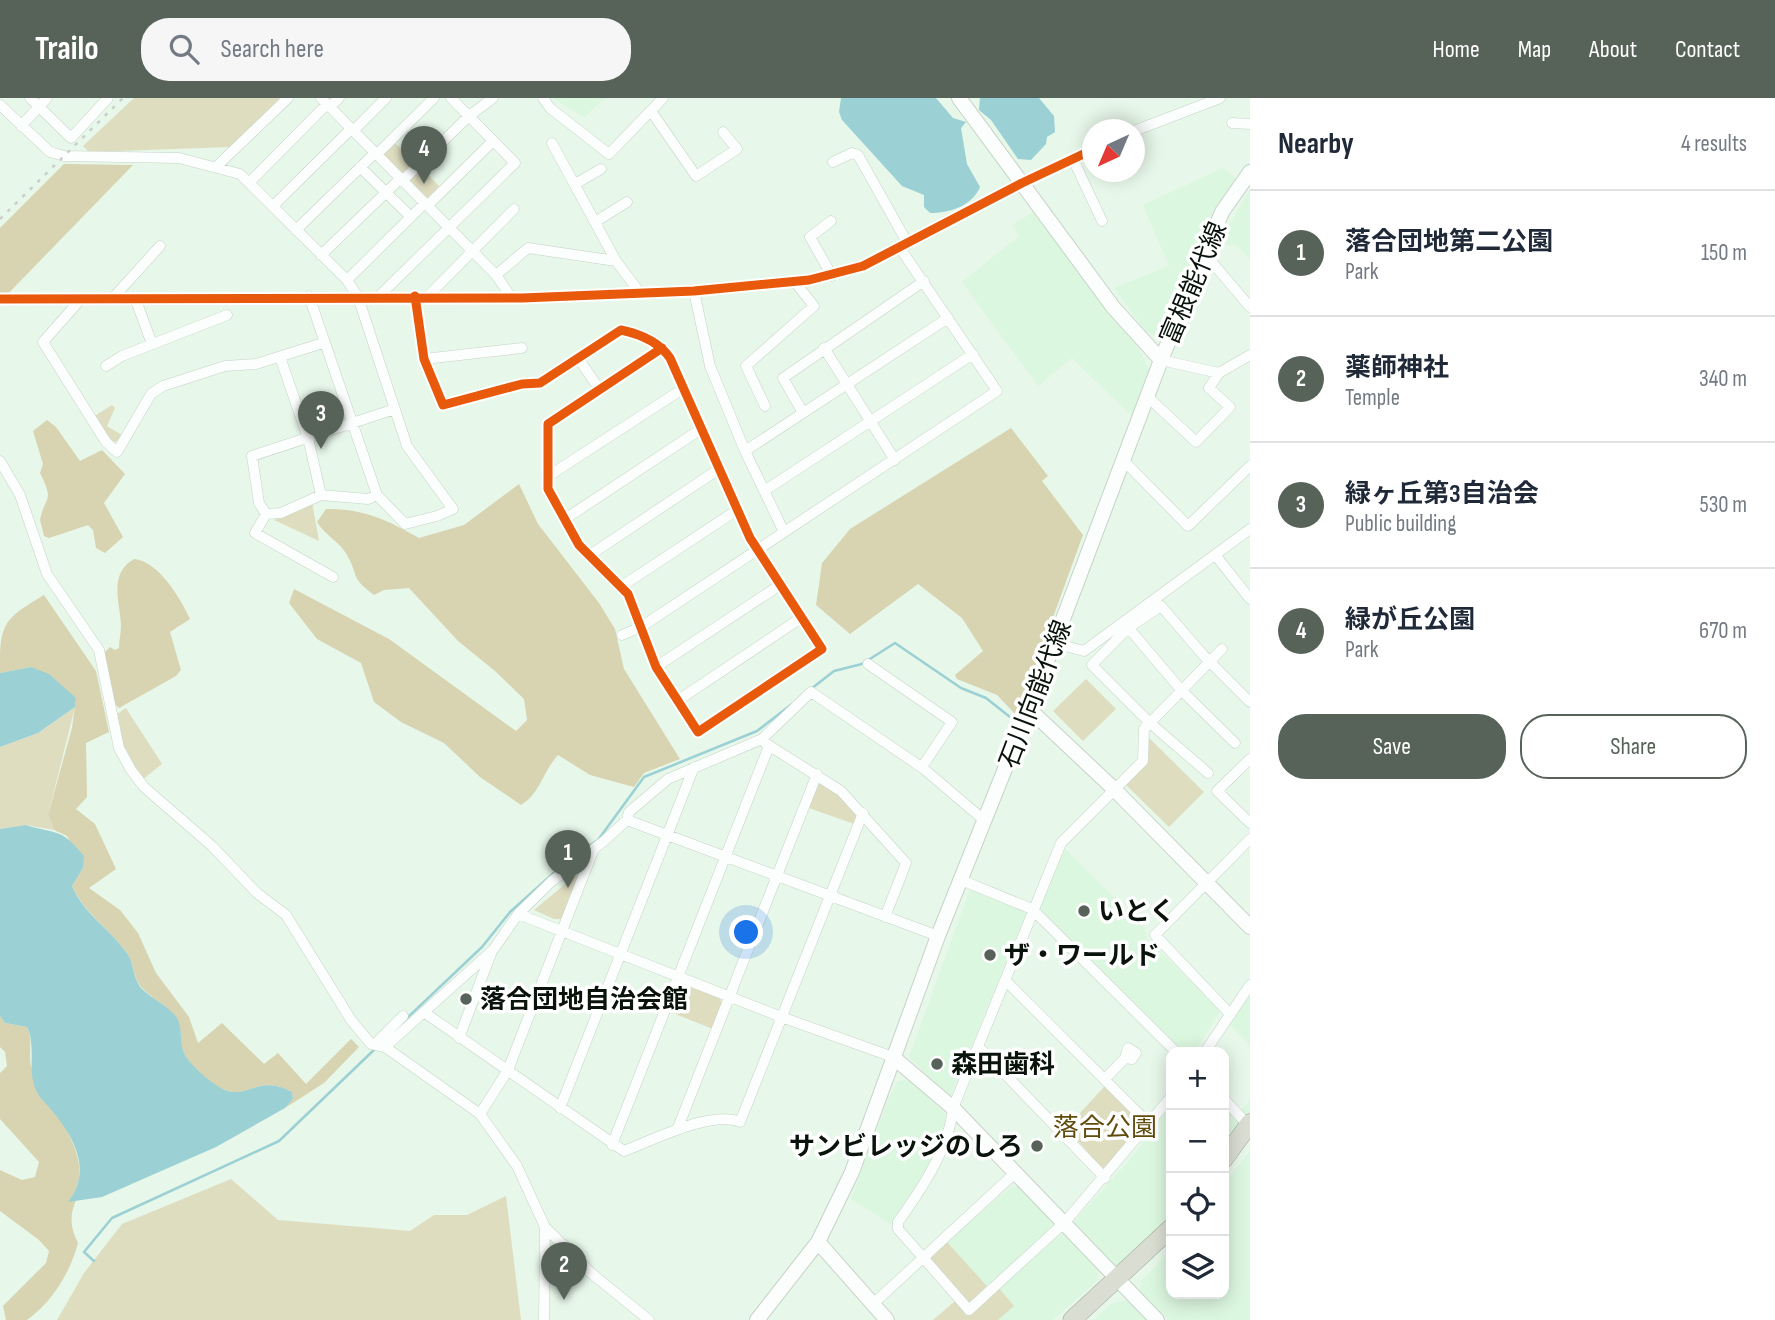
<!DOCTYPE html>
<html lang="en">
<head>
<meta charset="utf-8">
<style>
	:root { --surface:#fff; --page:#f6f6f7; --text:#1f2937; --muted:#747a83; --line:#e0e1e3; --accent:#576359 }
	body { margin:0; font-family:"Sofia Sans Condensed","Noto Sans JP",sans-serif; background:var(--page); color:var(--text) }
	.controls { position:absolute; right:21px; bottom:21px; display:grid; overflow:hidden; border-radius:14px; box-shadow:0 4px 18px #0003 }
	.controls button { width:63px; height:63px; display:grid; place-items:center; padding:0; border:0; border-bottom:2px solid var(--line); background:var(--surface); color:var(--text); font:35px sans-serif }
	.compass { position:absolute; left:1082px; top:21px; width:63px; height:63px; border-radius:50%; background:var(--surface); box-shadow:0 4px 18px #0003; rotate:224deg }
	.you { position:absolute; left:747px; top:835px; width:24px; height:24px; margin:-18px; border:5px solid #fff; border-radius:50%; background:#1a73e8; box-shadow:0 0 0 10px #1a73e833 }
	.badge { display:grid; place-items:center; width:46px; height:46px; border-radius:50%; background:var(--accent); color:#fff; font-size:23px; font-weight:700 }
	.pin { position:absolute; translate:-50% -58px; filter:drop-shadow(0 2px 4px #0008) }
	.pin::after { content:''; position:absolute; top:37px; width:24px; height:21px; background:inherit; clip-path:polygon(0 0,100% 0,50% 100%) }
	.list { margin:0; padding:0; list-style:none }
	h2 { display:flex; justify-content:space-between; align-items:center; height:91px; margin:0; padding:0 28px; font-size:30px }
	h2 small { font-size:23px; font-weight:400; color:var(--muted) }
	.list li { display:grid; grid-template-columns:46px 1fr auto; gap:21px; align-items:center; box-sizing:border-box; height:126px; padding:0 28px; border-top:2px solid var(--line) }
	.list b { display:block; font-size:26px; white-space:nowrap }
	.list p { margin:0; font-size:23px; white-space:nowrap; color:var(--muted) }
	.list em { font-size:23px; font-style:normal; color:var(--muted) }
	.actions { display:flex; gap:14px; padding:21px 28px }
	.actions a { flex:1; padding:16px 0; border:2px solid var(--accent); border-radius:28px; text-align:center; font-size:24px; color:var(--accent) }
	.actions .main { background:var(--accent); color:#fff }
	.icon { flex:none; width:38px; height:38px; fill:none; stroke:currentColor; stroke-width:2; stroke-linecap:round; stroke-linejoin:round }
	.map { position:relative; flex:none; width:1250px; height:1222px; overflow:hidden }
	header { display:flex; align-items:center; gap:42px; box-sizing:border-box; height:98px; padding:0 35px; background:var(--accent); color:#fff }
	header strong { font-size:33px }
	nav { display:flex; gap:38px; margin-inline-start:auto; font-size:24px }
	.search { width:490px; height:63px; background:var(--page); display:flex; align-items:center; gap:18px; box-sizing:border-box; padding:0 24px; border-radius:28px; color:var(--muted); font-size:26px }
	main { display:flex }
	aside { flex:1; background:var(--surface) }
	.map>svg:first-child { display:block }
</style>
</head>
<body>
<header>
<strong>Trailo</strong>
<div class="search"><svg class="icon" aria-label="search" viewBox="0 0 24 24"><circle cx="10" cy="10" r="6"/><path d="M15 15l6 6"/></svg>Search here</div>
<nav><a>Home</a><a>Map</a><a>About</a><a>Contact</a></nav>
</header>
<main>
<div class="map">
<svg width="1250" height="1222" viewBox="0 0 1250 1222">
	<rect width="100%" height="100%" fill="#e7f7e9"/>
	<path fill="#dcf7e0" d="M552 0H605L584 19Z
		M1223 70 1237 82 1167 232 1158 239 1146 234 1114 190 1169 168 1143 107Z
		M1250 91V162L1238 148 1218 146Z
		M1035 113 1140 252 1151 276 1136 322 1072 260 1038 288 962 184 1019 138 1012 127Z
		M1065 751 1145 830 1147 841 1221 912 1194 954H1180L1037 811Z
		M970 791 1027 813 950 1000 909 959Z
		M1250 892V947L1229 926 1211 954H1206Z
		M910 982 945 1015 947 1024 917 1093 892 1127 851 1101 889 999 898 983Z
		M1224 997 1237 1011 1244 1010 1250 1001V1017L1224 1051Z
		M1171 1007V1118L1125 1166 1115 1167 1075 1128V1122L1127 1065Z
		M1250 1052V1222H1169L1140 1193 1141 1183 1171 1152V1196H1224V1088Z
		M1012 1088H1019L1053 1123 1054 1131 987 1188 947 1144Z
		M1059 1136H1066L1098 1169 1097 1183 1053 1222H998L1013 1208 999 1190Z
		M1126 1202 1133 1205 1150 1222H1094L1111 1206Z"/>
	<path fill="#dfddc0" d="M134 0H280L231 49 89 54 83 48Z
		M393 43 415 65 403 78 381 56Z
		M419 68 442 91 429 104 406 81Z
		M112 307 115 310 107 328 122 337 121 341 113 345 93 319Z
		M312 404 319 443 274 422Z
		M1086 581 1116 611 1083 643 1053 613Z
		M75 609 48 717 54 732 26 727 0 731V649L38 635Z
		M126 610 162 666 142 682 123 649 117 616Z
		M1146 637 1204 694 1169 729 1125 686 1145 665Z
		M822 684 848 703 858 719 854 726 809 710 818 686Z
		M582 772 561 821H554L534 812Z
		M681 886 720 900 722 905 713 931 670 914Z
		M1105 988 1144 1027 1109 1068 1103 1071 1066 1030Z
		M231 1081 278 1122 410 1133 434 1117H467L506 1098 521 1222H57L84 1175 122 1126Z
		M947 1144 987 1188 968 1206 930 1161Z
		M999 1190 1014 1208 998 1222H933L955 1203 967 1216Z"/>
	<path fill="#d8d4b1" d="M64 66 133 67 0 204V130Z
		M47 322 56 329 80 363 102 352 125 376 104 405 123 439 105 455 96 450 93 432 88 427 49 440 44 438 40 422C45 397 55 405 40 375L43 366 33 333Z
		M1011 330 1048 378 1042 383 1083 437 1017 618 997 597 957 581 955 577 983 553 962 520 918 486 850 536 816 507 822 465 850 431Z
		M519 386 538 426 599 505 615 531 624 571 680 661 644 675 634 689 590 677 558 657C543 673 540 696 521 707L480 679 444 645 401 624 374 604 361 565 317 541 289 505 294 491 389 541 516 633 527 622 524 601 495 573 458 543 409 490 384 492 374 497C349 478 360 480 347 457 341 445 325 437 317 424L326 411C365 411 385 421 419 440L464 427Z
		M134 461C158 463 180 499 190 521L170 534 181 572 176 578 119 610 115 606 104 555 110 549 115 552 119 550C119 543 121 535 121 527 120 504 108 476 134 461Z
		M44 497 96 573 109 634 86 645 87 699 76 711 95 726 116 771 89 790 120 812 138 835 156 875 189 919 198 945 222 925 264 966 278 955 306 986 351 941 359 949 324 985 285 1010 293 1001 292 994C259 976 247 1001 225 992 212 987 192 970 185 957 179 947 183 930 176 920 170 909 153 901 144 892 132 881 135 865 126 854 109 830 84 815 72 788L83 770 67 738 54 732 48 717 72 630 76 600 31 569 0 575C0 526 2 522 44 497Z
		M0 918 5 925 27 929C34 944 27 958 32 971 47 1012 102 1059 69 1103L77 1100C69 1117 70 1129 78 1145 70 1175 52 1204 27 1222H6L3 1208 46 1165 49 1153 39 1142 0 1113V1072L22 1082 35 1079 39 1064 0 1021V975L7 968 5 954 0 949Z"/>
	<path fill="#9bd0d4" d="M841 0H936L953 20 966 24 961 30 967 66 980 89C972 108 950 115 930 115L924 109V97L902 88 842 22 839 14Z
		M980 0H1039L1054 18 1055 34 1047 39 1046 46 1031 62 1018 61 991 22 979 12Z
		M31 569 49 576 76 600 75 609 38 635 0 649V575Z
		M26 727C58 737 60 729 84 758L83 770 72 788C83 815 109 830 126 854 135 865 132 881 143 892 153 901 170 909 177 920 183 930 179 946 185 957 192 969 212 986 225 992 247 1001 259 976 292 994L293 1001 285 1010 216 1049 102 1099 68 1104C92 1074 75 1041 54 1015 49 1008 40 1001 37 994 26 973 37 950 27 929L5 925 0 918V731Z"/>
	<g fill="none" stroke-linecap="round" stroke-linejoin="round">
		<path stroke="#9bd0d4" stroke-width="2.5" d="M811 591 834 573 862 566 895 545 961 590 986 600 1015 623
			M406 921 482 849 510 814 566 764 598 742 644 679 757 633 792 606
			M94 1163 84 1154 112 1120 279 1043 376 950"/>
		<g stroke="#c6d3c7" stroke-width="11">
			<path id="street" d="M30 0 71 40 108 0
				M321 0 496 177 511 199
				M543 0 550 10 609 56 663 0
				M0 7 50 54 64 58 179 60 240 76 347 182 358 199 407 348 453 411 437 418 405 426 377 397 309 198
				M330 9 339 0
				M651 13 696 78 737 51 723 34
				M1232 25 1250 26
				M21 28 47 0
				M353 33 386 0
				M1134 33 1220 0
				M552 45 616 163 640 195
				M376 57 434 0
				M1073 61 1102 123
				M833 64 852 55 858 57 908 146
				M217 68 288 0
				M360 69 411 119
				M402 83 469 18 493 0
				M250 84 327 6
				M575 86 601 71
				M273 108 351 31
				M427 108 493 43
				M831 123 810 139 832 178
				M595 124 627 104
				M296 132 375 55
				M1205 156 1250 209
				M321 157 400 81
				M496 177 528 150 616 163
				M347 182 425 105
				M694 193 710 268 745 353 784 434
				M415 198 424 261 443 307 522 286 540 285 621 232C640 236 659 244 670 260L750 440 822 551 698 634 656 569 628 496 579 447 548 391V326L662 250
				M428 198 514 111
				M113 200 160 148
				M135 200 152 246
				M0 201 522 200 694 193 809 182 863 168 1022 85 1092 52
				M81 201 43 244 106 344 117 354 151 296 163 288 225 268 256 266 323 245
				M376 201 515 65 451 0
				M824 250 895 362
				M280 259 308 340 321 397 368 401 377 397
				M578 260 600 292
				M424 261 522 250
				M1161 262 1219 275 1250 257
				M106 268 122 258 227 217
				M1149 300 1196 344 1230 309 1209 290 1219 275
				M765 308 746 268 814 208 794 183
				M803 315 783 280 924 183
				M745 353 948 220
				M0 363 20 397 47 476 99 552 119 650 131 672 144 689 212 748 257 795 286 817 351 922 371 946 385 949 480 1016 517 1068 545 1129 591 1175 649 1222
				M1125 364 1188 428 1250 368
				M547 379 684 290
				M764 393 973 256
				M321 397 281 415 266 416 259 405 252 358 395 311
				M266 416 255 435 333 479
				M565 421 701 331
				M590 457 719 371
				M1216 458 1250 501
				M622 488 737 412
				M1126 527 1182 593 1235 645
				M622 537 641 529 997 293 900 150
				M1054 545 1084 553 1250 431
				M868 566 952 624 922 669
				M656 569 780 487
				M677 603 801 520
				M765 645 841 693 906 765 885 819
				M1250 661 1217 693 1250 725
				M1208 675 1150 625 1092 567 1128 530 1161 508 1204 558 1250 604
				M627 722 938 838
				M961 782 1032 811 1176 954
				M518 816 784 920 893 959
				M1006 883 1149 1026
				M425 915 624 1053C653 1042 711 1012 740 1024L863 715
				M1229 915 1155 837 1250 741
				M459 940 492 853
				M375 946 403 918
				M978 948 1105 1080
				M385 949 493 852 518 816 552 783 604 743 627 722 629 714 668 681 762 641 811 594 924 671 985 723
				M1205 954 1250 887
				M1105 981 1125 960 1128 950 1136 955 1132 961 1125 960
				M1171 999 1065 1124 969 1212 898 1131V1124C921 1092 949 1051 953 1010L1061 745 1143 663 1144 631 1222 551
				M1224 1001 1248 1027
				M560 1010 694 669
				M480 1016 508 972 593 753
				M677 1032 817 676
				M612 1047 769 648
				M873 1206 1015 1075
				M544 1222 545 1129"/>
		</g>
		<g stroke="#c6d3c7" stroke-width="16">
			<path id="secondary" d="M959 0 1113 209 1161 262
				M1029 611 1114 691 1250 829
				M893 959 953 1010 1157 1222
				M818 1144 887 1222
				M757 1222 818 1144 852 1074 938 838 1029 611 1161 262 1222 114 1250 74"/>
		</g>
		<g stroke="#a1ab9b" stroke-width="19">
			<path id="highway" d="M1224 1061 1250 1025
				M1072 1222 1171 1130"/>
		</g>
		<use href="#street" stroke="#fbfefc" stroke-width="10"/>
		<use href="#secondary" stroke="#fbfefc" stroke-width="14"/>
		<use href="#highway" stroke="#d9ddd2" stroke-width="18"/>
		<path stroke="#caceca" stroke-width="2.5" stroke-dasharray="3.5 7" stroke-linecap="butt" d="M0 121 123 0"/>
		<g stroke="#fff" stroke-width="13">
			<path id="cycleway" d="M415 198 424 261 443 307 522 286 540 285 621 232C640 236 659 244 670 260L750 440 822 551 698 634 656 569 628 496 579 447 548 391V326L662 250
				M0 201 522 200 694 193 809 182 863 168 1022 85 1092 52"/>
		</g>
		<use href="#cycleway" stroke="#e8590c" stroke-width="9"/>
	</g>
	<g fill="#576359" stroke="#fff" stroke-width="2.5">
		<circle cx="1084" cy="813" r="7"/>
		<circle cx="990" cy="857" r="7"/>
		<circle cx="466" cy="901" r="7"/>
		<circle cx="937" cy="966" r="7"/>
		<circle cx="1037" cy="1048" r="7"/>
	</g>
	<g text-anchor="middle" stroke-width="7" stroke-linejoin="round" paint-order="stroke">
		<g font-size="26" fill="#09130b" stroke="#fff">
			<text transform="translate(1193 185) rotate(-67)" y="9">富根能代線</text>
			<text transform="translate(1035 596) rotate(-69)" y="9">石川向能代線</text>
		</g>
		<g font-size="26" font-weight="bold" fill="#09130b" stroke="#fff" text-anchor="start">
			<text x="1098" y="822">いとく</text>
			<text x="1004" y="866">ザ・ワールド</text>
			<text x="480" y="910">落合団地自治会館</text>
			<text x="951" y="975">森田歯科</text>
			<text x="1023" y="1057" text-anchor="end">サンビレッジのしろ</text>
		</g>
		<g font-size="26" fill="#614c0c" stroke="#fff">
			<text x="1105" y="1038">落合公園</text>
		</g>
	</g>
</svg>
<div class="controls">
<button>+</button>
<button>−</button>
<button><svg class="icon" aria-label="locate" viewBox="0 0 24 24"><circle cx="12" cy="12" r="6"/><path d="M12 2v4M12 18v4M2 12h4M18 12h4"/></svg></button>
<button><svg class="icon" aria-label="layers" viewBox="0 0 24 24"><path d="M12 4l9 5-9 5-9-5zM3 14l9 5 9-5"/></svg></button>
</div>
<svg class="compass" viewBox="-18 -18 36 36"><path d="M0-13l5 13h-10z" fill="#e53935"/><path d="M0 13l5-13h-10z" fill="#747a83"/></svg>
<div class="you"></div>
<div class="pin badge" style="left:568px;top:790px">1</div>
<div class="pin badge" style="left:564px;top:1202px">2</div>
<div class="pin badge" style="left:321px;top:351px">3</div>
<div class="pin badge" style="left:424px;top:86px">4</div>
</div>
<aside>
<h2>Nearby<small>4 results</small></h2>
<ul class="list">
<li><span class="badge">1</span><div><b>落合団地第二公園</b><p>Park</p></div><em>150 m</em></li>
<li><span class="badge">2</span><div><b>薬師神社</b><p>Temple</p></div><em>340 m</em></li>
<li><span class="badge">3</span><div><b>緑ヶ丘第3自治会</b><p>Public building</p></div><em>530 m</em></li>
<li><span class="badge">4</span><div><b>緑が丘公園</b><p>Park</p></div><em>670 m</em></li>
</ul>
<div class="actions"><a class="main">Save</a><a>Share</a></div>
</aside>
</main>
</body>
</html>
